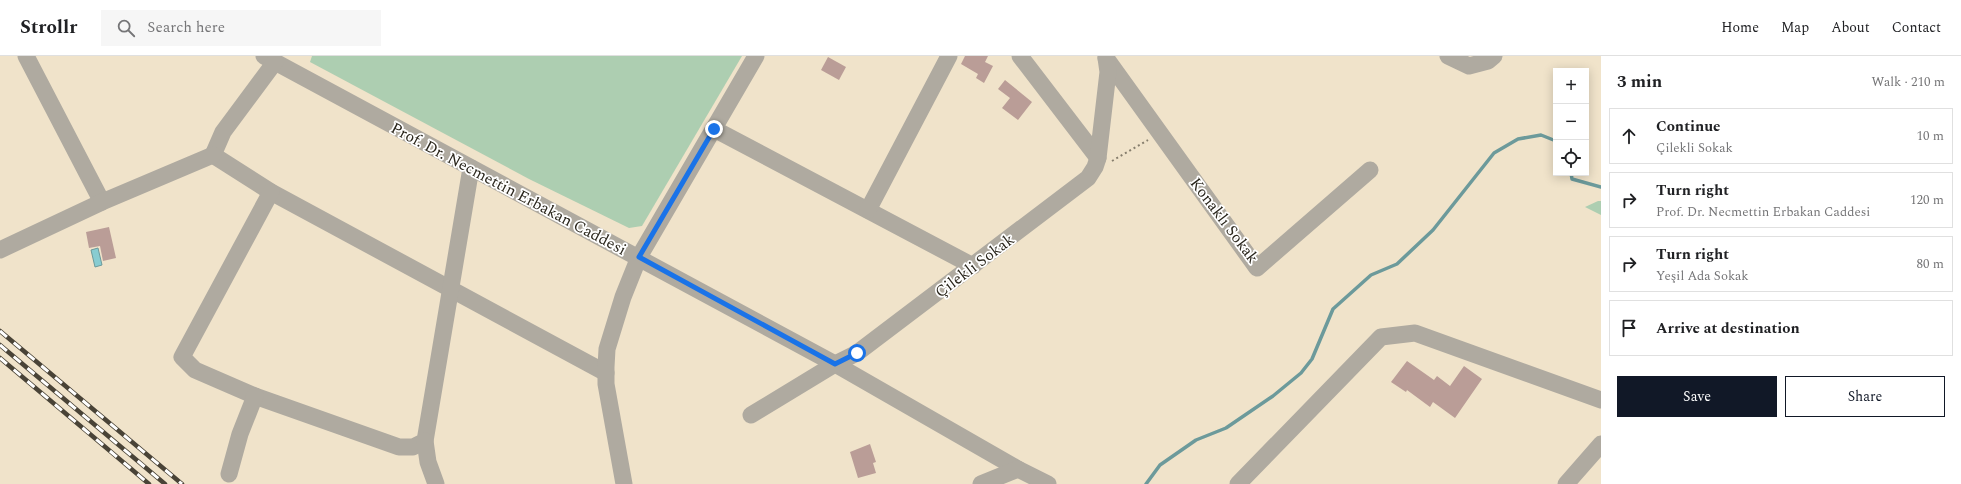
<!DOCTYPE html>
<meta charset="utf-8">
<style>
body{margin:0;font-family:Spectral,serif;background:#f6f6f6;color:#202124}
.controls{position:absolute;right:12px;top:12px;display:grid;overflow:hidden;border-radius:0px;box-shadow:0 2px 10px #0003}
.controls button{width:36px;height:36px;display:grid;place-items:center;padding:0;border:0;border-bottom:1px solid #e0e0e0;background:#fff;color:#202124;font:20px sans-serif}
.stop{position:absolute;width:12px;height:12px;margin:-9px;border:3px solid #1a73e8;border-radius:50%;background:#fff}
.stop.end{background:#1a73e8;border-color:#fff;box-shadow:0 1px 4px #0008}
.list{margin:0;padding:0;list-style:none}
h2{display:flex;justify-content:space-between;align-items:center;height:52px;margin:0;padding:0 16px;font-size:17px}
h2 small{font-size:13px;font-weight:400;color:#757577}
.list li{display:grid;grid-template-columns:26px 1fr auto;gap:12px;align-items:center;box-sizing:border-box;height:56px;margin:0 8px 8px;padding:0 8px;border:1px solid #e0e0e0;border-radius:0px}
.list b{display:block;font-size:15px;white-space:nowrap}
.list p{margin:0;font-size:13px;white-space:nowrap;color:#757577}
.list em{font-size:13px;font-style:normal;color:#757577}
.actions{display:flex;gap:8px;padding:12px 16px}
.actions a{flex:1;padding:9px 0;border:1px solid #111827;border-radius:0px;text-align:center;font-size:14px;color:#111827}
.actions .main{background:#111827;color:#fff}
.icon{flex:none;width:22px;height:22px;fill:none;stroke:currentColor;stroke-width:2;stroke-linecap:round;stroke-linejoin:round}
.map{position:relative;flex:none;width:1601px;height:428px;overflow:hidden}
header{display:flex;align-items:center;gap:24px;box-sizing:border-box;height:56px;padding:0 20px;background:#fff;border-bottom:1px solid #e0e0e0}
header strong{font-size:19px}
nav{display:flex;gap:22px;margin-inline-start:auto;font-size:14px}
.search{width:280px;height:36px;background:#f6f6f6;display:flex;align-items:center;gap:10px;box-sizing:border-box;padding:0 14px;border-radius:0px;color:#757577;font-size:15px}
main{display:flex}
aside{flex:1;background:#fff}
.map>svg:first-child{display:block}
</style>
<header>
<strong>Strollr</strong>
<div class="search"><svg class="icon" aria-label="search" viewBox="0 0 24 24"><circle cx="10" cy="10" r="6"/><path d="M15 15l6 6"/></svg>Search here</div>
<nav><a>Home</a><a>Map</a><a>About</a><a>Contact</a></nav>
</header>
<main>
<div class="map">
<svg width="1601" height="428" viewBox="0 0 1601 428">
<rect width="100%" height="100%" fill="#f0e3ca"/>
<g fill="#adceb1">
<path d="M 312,0 L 742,0 L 642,170 L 629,172 L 529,123 L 310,6 Z"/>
<path d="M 1598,145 L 1601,145 L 1601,159 L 1585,151 Z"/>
</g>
<path fill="#88ccd1" stroke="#6c9a9b" d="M 98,192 L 102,209 L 95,211 L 91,194 Z"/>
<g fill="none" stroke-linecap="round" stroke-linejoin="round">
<g stroke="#6c9a9b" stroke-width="3.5">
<path d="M 1571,117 L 1572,123 L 1601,131"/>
<path d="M 1146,428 L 1160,409 L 1196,384 L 1226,372 L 1273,340 L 1301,317 L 1312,303 L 1333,253 L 1371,219 L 1397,208 L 1433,174 L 1494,97 L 1518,83 L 1541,79 L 1556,85"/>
</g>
</g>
<g fill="#ba9d97">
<path d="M 965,0 L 988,0 L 985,6 L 993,10 L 984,27 L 976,22 L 978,18 L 961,8 Z"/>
<path d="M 828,1 L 846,11 L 839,24 L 821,14 Z"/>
<path d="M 1005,24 L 1032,46 L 1018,64 L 1002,52 L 1010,42 L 998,33 Z"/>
<path d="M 109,171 L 116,202 L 103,205 L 100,190 L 89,192 L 86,176 Z"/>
<path d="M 1407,305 L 1434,324 L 1437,320 L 1450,330 L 1464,310 L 1482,323 L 1455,362 L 1433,346 L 1430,351 L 1407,334 L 1406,336 L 1391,326 Z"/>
<path d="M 870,388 L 876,406 L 873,407 L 876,417 L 858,422 L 850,396 Z"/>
</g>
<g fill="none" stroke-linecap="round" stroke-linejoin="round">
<path stroke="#867e6d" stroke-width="2" stroke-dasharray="2 3" stroke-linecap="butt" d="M 1112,105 L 1148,84"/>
<g stroke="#afaaa0" stroke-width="17">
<path d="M 26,0 L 102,146"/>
<path d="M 264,0 L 835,308 L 1018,413 L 1048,428"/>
<path d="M 1020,0 L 1098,102"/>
<path d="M 1448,0 L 1469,10 L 1488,5 L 1494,0"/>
<path d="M 1106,2 L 1257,212 L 1370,114"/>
<path d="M 275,6 L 223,76 L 213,99 L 271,136 L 606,317"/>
<path d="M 714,73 L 973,210"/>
<path d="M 271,136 L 182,301 L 195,314 L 255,340 L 399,391 L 413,391 L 425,385 L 471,112"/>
<path d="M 868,154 L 949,0"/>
<path d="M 0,194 L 102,146 L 213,99"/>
<path d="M 751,359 L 835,308 L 857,297 L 1088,122 L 1095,111 L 1098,102 L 1108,16 L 1106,2"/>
<path d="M 425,385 L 428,406 L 436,428"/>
<path d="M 229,418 L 240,378 L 255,340"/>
<path d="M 624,428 L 606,328 L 606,311 L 607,293 L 623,241 L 639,201 L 756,0"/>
<path d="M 981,428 L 1018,413"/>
<path d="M 1238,428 L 1381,281 L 1415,277 L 1601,344"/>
<path d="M 1566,428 L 1601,388"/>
</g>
<g stroke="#494337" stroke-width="4.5">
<g id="rail">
<path d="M 0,275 L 182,428"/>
<path d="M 0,289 L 165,428"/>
<path d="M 0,302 L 149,428"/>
</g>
</g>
<use href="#rail" stroke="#fff" stroke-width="3" stroke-dasharray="9" stroke-linecap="butt"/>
</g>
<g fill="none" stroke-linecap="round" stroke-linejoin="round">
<path stroke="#1a73e8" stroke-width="5" d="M 714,73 L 639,201 L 835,308 L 857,297"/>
</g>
<g text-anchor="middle" stroke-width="3.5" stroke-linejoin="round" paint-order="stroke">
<g font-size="16" fill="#2a261c" stroke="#fff">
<text transform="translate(509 132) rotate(28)" y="6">Prof. Dr. Necmettin Erbakan Caddesi</text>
<text transform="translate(1225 164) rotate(53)" y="6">Konaklı Sokak</text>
<text transform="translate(974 209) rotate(-37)" y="6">Çilekli Sokak</text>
</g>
</g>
</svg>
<div class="controls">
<button>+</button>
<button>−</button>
<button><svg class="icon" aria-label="locate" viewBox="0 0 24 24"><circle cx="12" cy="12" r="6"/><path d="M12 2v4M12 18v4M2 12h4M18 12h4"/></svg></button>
</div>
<div class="stop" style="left:857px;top:297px"></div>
<div class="stop end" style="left:714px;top:73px"></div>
</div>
<aside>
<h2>3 min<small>Walk · 210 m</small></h2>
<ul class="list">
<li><svg class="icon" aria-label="ahead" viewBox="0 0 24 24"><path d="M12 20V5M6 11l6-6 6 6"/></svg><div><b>Continue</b><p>Çilekli Sokak</p></div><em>10 m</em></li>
<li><svg class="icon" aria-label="right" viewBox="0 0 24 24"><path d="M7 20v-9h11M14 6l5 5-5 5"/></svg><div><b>Turn right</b><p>Prof. Dr. Necmettin Erbakan Caddesi</p></div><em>120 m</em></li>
<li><svg class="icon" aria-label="right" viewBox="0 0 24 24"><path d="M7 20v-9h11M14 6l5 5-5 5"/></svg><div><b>Turn right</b><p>Yeşil Ada Sokak</p></div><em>80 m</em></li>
<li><svg class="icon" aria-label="arrive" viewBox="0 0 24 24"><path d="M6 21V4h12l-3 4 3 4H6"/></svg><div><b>Arrive at destination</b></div></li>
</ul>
<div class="actions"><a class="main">Save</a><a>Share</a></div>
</aside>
</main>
